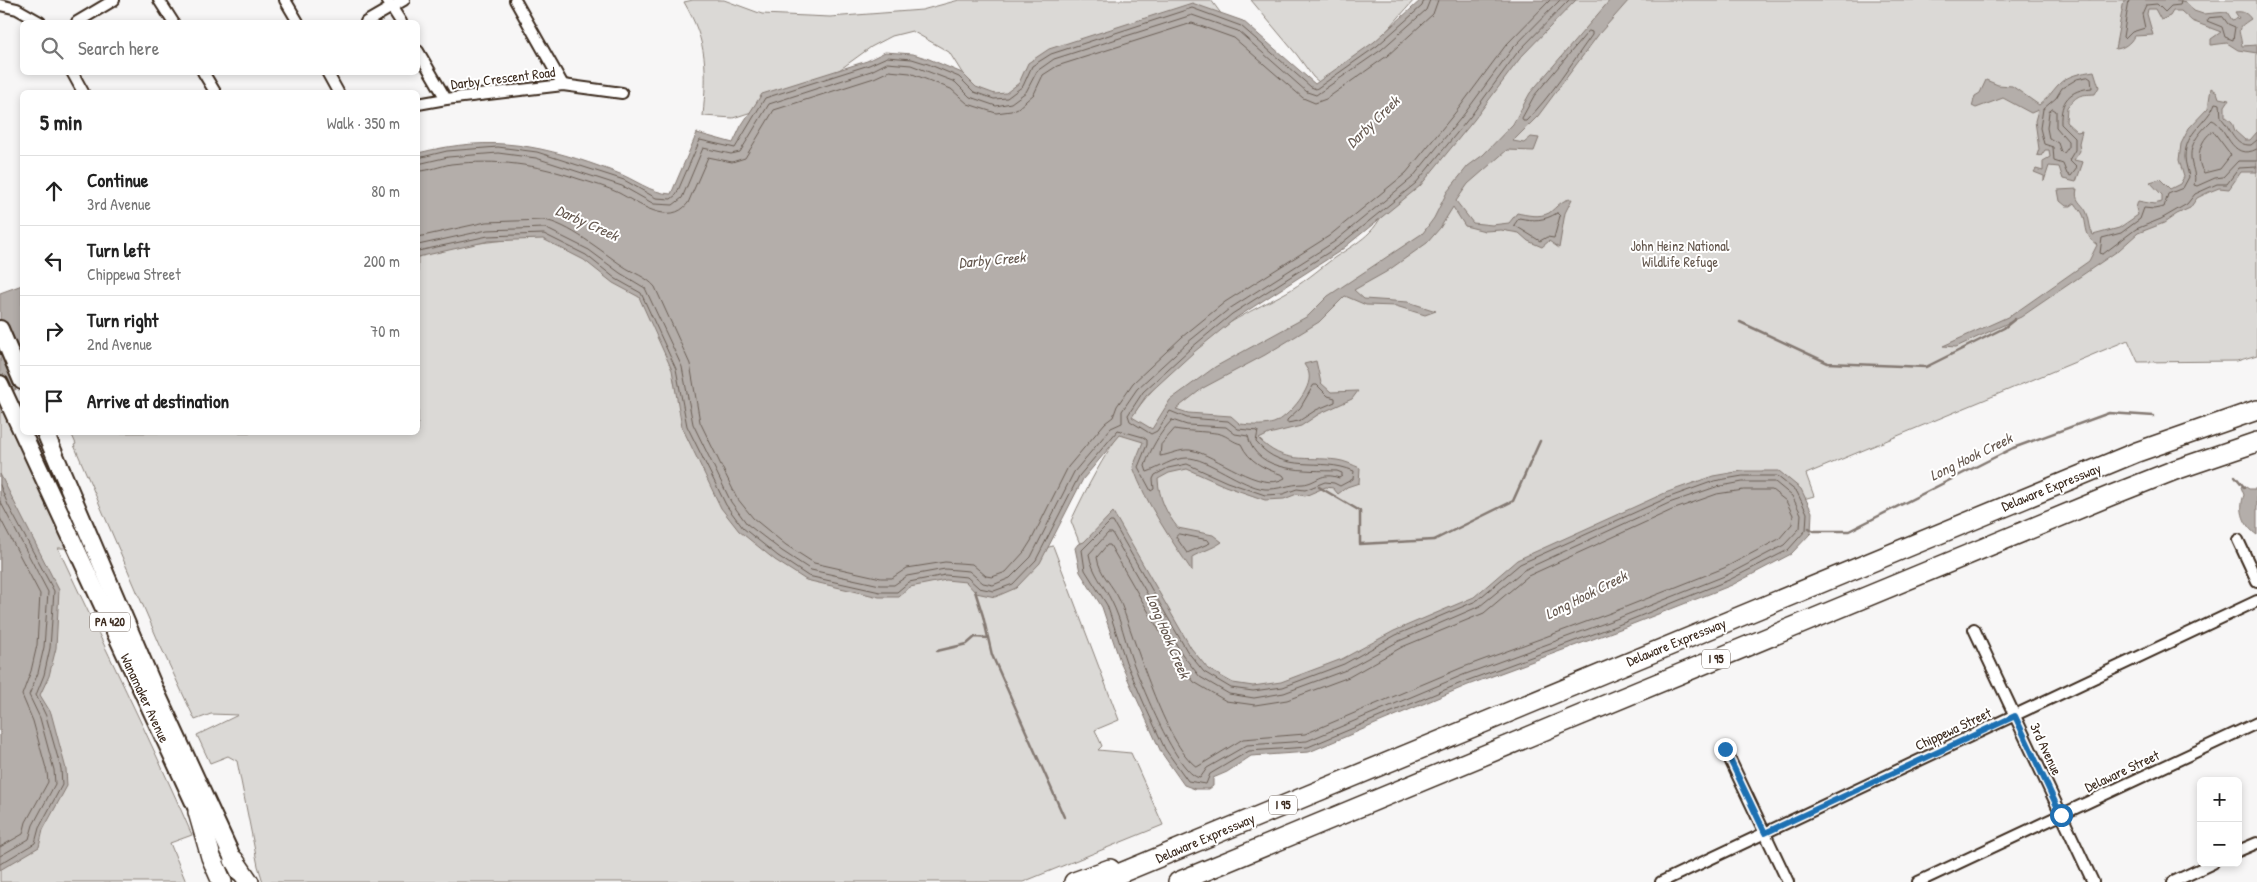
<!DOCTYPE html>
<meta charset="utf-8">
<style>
body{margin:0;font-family:"Patrick Hand",sans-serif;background:#f2f2f2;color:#222}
.controls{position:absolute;right:15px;bottom:15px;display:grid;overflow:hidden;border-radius:8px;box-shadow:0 2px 8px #0003}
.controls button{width:45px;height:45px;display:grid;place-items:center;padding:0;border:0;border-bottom:1px solid #e0e0e0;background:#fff;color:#222;font:25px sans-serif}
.stop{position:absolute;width:15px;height:15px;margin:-11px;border:4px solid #1f6fb2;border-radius:50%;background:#fff}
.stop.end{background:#1f6fb2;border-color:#fff;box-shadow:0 1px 5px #0008}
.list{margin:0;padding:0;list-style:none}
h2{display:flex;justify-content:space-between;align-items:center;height:65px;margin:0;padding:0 20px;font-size:21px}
h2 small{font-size:16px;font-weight:400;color:#767676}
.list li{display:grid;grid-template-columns:32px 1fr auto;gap:15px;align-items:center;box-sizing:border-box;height:70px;padding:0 20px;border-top:1px solid #e0e0e0}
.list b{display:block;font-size:19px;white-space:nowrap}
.list p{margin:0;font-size:16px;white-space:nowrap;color:#767676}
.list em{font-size:16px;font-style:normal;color:#767676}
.icon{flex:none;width:28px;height:28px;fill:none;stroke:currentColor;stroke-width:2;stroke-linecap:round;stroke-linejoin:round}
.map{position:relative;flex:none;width:2257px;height:882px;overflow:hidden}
.search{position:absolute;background:#fff;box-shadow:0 2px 8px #0003;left:20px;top:20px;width:400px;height:55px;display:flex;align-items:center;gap:12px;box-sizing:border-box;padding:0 18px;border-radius:8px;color:#767676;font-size:19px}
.panel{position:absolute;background:#fff;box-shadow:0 2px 8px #0003;left:20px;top:90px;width:400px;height:345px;border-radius:8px}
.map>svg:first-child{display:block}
</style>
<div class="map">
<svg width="2257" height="882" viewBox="0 0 2257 882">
<rect width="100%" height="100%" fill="#f7f6f6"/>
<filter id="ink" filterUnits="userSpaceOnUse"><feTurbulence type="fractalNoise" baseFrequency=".02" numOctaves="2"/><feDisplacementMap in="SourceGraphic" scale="10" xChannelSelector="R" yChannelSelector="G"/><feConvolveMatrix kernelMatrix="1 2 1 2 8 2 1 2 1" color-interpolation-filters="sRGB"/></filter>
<g filter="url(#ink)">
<g fill="#dbd9d6" stroke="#8b827a">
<path d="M 693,0 L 724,0 L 762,14 L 830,17 L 922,10 L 959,0 L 1211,0 L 1298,118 L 986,111 L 949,52 L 912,31 L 892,36 L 871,47 L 842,68 L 792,99 L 733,118 L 703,116 C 707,70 708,43 684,2 Z"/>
<path d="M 1251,0 L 1414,0 L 1384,34 L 1326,88 L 1313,77 L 1297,55 Z"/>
<path d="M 1571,0 L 2257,0 L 2257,355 L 2237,361 L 2138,362 L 2128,340 L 1806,474 L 1814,496 L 1749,515 L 1275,694 L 1133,681 L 1071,521 C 1101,456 1139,396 1194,348 C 1220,325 1254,310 1285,293 C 1302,284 1318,270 1334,258 C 1358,242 1380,232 1386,201 Z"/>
<path d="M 559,234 L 1045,548 L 1053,546 L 1119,720 L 1095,730 L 1102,746 L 1098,750 L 1131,753 L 1163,825 L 1023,882 L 263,882 L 258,866 L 237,761 L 228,756 L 210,763 L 197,735 L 238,715 L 211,714 L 195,720 L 160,645 L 74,445 L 76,444 L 71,433 L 418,432 L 418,250 Z"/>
<path d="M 0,391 L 74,548 L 58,548 C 103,644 150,738 192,835 L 170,843 L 186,882 L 0,882 Z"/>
</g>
<g fill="#b4aeaa" stroke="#847972">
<path d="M 1421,0 L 1576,0 L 1521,57 L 1474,120 L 1420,186 L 1340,251 L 1236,318 L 1194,352 L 1146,396 L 1132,417 L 1152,429 L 1170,400 L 1215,367 L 1308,316 L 1328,296 L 1423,233 L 1434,218 L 1447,192 L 1468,166 L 1483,155 L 1513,124 L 1530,93 L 1610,0 L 1629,0 L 1599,34 L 1538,116 L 1513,141 L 1524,143 L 1531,137 L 1539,138 L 1534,151 L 1507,150 L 1468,184 L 1456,201 L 1473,223 L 1492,225 L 1509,223 L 1517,213 C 1527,215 1539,218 1549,213 C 1557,207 1562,199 1572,199 L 1565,213 L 1559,248 L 1549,241 L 1542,247 L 1528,241 L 1519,233 L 1501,230 L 1485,231 L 1465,226 L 1453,207 L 1440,228 L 1427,243 L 1386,272 L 1354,290 L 1364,299 L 1408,302 L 1436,311 L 1425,315 L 1396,306 L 1366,305 L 1345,296 L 1319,322 L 1265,355 L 1203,388 L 1176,409 L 1188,413 L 1231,416 L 1240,424 C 1251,425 1268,427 1278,421 C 1290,414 1312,389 1309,374 C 1309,371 1306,368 1304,364 L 1316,361 L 1321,383 L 1331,392 L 1358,391 L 1352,399 L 1319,414 L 1301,426 L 1269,434 L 1259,439 C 1284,465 1306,456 1337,460 C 1345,461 1353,465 1360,468 L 1359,483 L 1347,487 L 1338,494 L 1333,488 L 1326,487 L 1305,496 L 1297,494 L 1284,499 L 1265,500 L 1225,486 L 1187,469 L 1169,473 L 1158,479 C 1159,498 1166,513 1178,528 L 1213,535 L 1222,542 C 1212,549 1202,551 1192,557 L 1192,571 C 1170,538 1146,504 1133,467 L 1143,442 L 1120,435 L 1083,479 L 1040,563 L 1016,588 L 995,597 L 976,593 L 966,582 L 946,580 L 910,587 L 899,597 L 879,597 L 806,580 L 775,560 L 739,531 L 721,508 L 682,427 L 672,370 L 639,297 L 613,283 L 584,260 L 543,239 L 489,241 L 418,257 L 418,153 C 495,134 542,145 615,172 C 635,179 650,193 671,194 L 697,133 L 733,143 L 741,126 L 762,94 L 867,61 L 885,52 L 913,54 L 929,59 L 962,73 L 976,87 L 995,94 L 1006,93 L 1019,83 L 1028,63 L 1049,49 L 1192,3 L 1243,21 L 1315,84 L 1374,42 Z"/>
<path d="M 2124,0 L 2176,0 L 2186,2 L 2194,11 L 2203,14 L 2227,12 L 2232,20 L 2239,18 L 2235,12 C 2243,11 2247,13 2251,19 C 2234,30 2240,29 2242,46 L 2257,45 L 2257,53 L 2238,50 L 2227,43 L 2211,45 L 2211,39 L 2221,32 L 2192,21 L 2181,11 L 2173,11 L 2170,16 L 2161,20 L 2155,9 L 2148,9 L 2147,14 L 2153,35 L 2134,36 C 2131,43 2123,49 2115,49 Z"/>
<path d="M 2094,71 L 2099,87 L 2095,94 C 2079,95 2079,94 2067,107 L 2066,122 L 2077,132 L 2082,131 L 2079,143 L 2080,151 L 2074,160 L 2083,162 L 2076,182 L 2063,179 L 2059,167 L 2049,166 L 2044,181 L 2044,176 L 2034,172 L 2036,169 L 2043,171 L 2043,161 L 2050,157 L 2049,150 L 2045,150 L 2041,156 L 2037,155 L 2039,149 L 2035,121 L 2038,110 L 2031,113 L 2003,98 L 1976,108 L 1972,106 L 1975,96 L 1980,93 L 1986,80 L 1998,85 L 2012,86 L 2039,105 C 2049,97 2050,94 2058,85 C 2067,75 2082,73 2094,71 Z"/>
<path d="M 2211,88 L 2217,92 L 2219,98 L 2229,100 L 2225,106 L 2225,116 L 2232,122 L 2235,131 L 2245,140 L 2250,140 L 2257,132 L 2257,172 L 2241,172 L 2229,189 L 2219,188 L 2209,192 L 2197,198 L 2190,208 L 2177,214 L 2164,223 L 2138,233 L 2119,250 L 2021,317 L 1956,347 L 1943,346 L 2012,315 L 2089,261 L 2097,245 C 2085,236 2087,229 2084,217 C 2082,211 2078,208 2075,203 L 2071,206 L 2066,206 L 2060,201 L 2058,190 L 2077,189 C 2074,201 2081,202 2086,211 C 2090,218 2089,228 2093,235 L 2119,228 L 2138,215 L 2136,208 L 2138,201 L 2154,204 L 2162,202 L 2162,195 L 2150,182 L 2160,179 L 2170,189 L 2180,184 L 2184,177 L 2179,160 L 2181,144 L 2189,128 L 2208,108 Z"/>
<path d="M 22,285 L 22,385 L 0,400 L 0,293 Z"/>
<path d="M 1742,471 L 1779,471 L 1801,489 L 1812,512 L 1811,533 L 1791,554 L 1732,585 L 1620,629 L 1468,685 L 1309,752 L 1251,756 L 1227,772 L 1213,778 L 1213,786 L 1209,789 L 1195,789 L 1184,785 L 1161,752 L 1121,664 L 1102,607 L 1080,572 L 1075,548 L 1078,544 L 1084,542 L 1113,512 L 1191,648 L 1208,669 L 1233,683 L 1253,686 L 1281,682 L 1342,659 L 1394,631 L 1474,597 L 1517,560 L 1665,493 L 1713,476 Z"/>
<path d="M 0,474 L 59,590 L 56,648 L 49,676 L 40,695 L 51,713 L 66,769 L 67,786 L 43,830 L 39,847 L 0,870 Z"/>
<path d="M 2243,485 L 2249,489 L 2257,489 L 2257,535 C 2244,526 2238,510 2244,495 L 2241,487 Z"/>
</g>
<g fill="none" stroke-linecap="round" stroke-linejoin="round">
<g stroke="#6b5f56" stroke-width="1">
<path d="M 2129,0 L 2123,37 L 2125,39 L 2132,32 L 2145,28 L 2142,14 L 2146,5 L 2157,4 L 2165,12 L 2171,6 L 2180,5 L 2181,0"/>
<path d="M 2223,17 L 2228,24 L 2235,27 L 2233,40 L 2225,37 L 2222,27 L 2207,21 L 2209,18 Z"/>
<path d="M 1589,31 L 1592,32 L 1592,35 C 1571,64 1551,96 1526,121 L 1523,121 L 1522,118 L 1534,96 Z"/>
<path d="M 2088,77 L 2091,79 L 2092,88 C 2070,90 2060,100 2061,124 L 2075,138 L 2075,150 L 2069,160 L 2077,168 L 2071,176 L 2067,174 L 2063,164 L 2054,161 L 2053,147 L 2044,144 L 2040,128 L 2043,109 L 2056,98 L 2062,88 L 2077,79 Z"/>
<path d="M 2053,109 L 2056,111 L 2056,127 L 2068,141 L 2068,148 L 2064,153 L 2061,152 L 2058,143 L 2049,138 L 2047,128 L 2049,112 Z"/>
<path d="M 2213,131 L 2231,155 L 2220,169 L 2204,173 C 2195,160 2199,140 2213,131 Z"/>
<path d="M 2257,140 L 2251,145 C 2234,146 2231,128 2221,118 L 2220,104 L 2215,103 C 2208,123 2185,131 2185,157 C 2185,164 2188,170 2189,177 L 2183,188 L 2168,194 L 2164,207 L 2154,209 L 2144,208 L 2140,219 L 2121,233 L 2102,238 L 2100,253 L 2103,254 L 2136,229 L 2161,219 L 2187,204 L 2195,194 L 2217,184 L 2227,184 L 2239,168 L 2257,167"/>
<path d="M 2257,149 C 2230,163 2227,125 2212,120 C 2202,130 2190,142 2191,157 C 2191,167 2197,174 2194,185 L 2197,186 L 2215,178 L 2223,177 L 2238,161 L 2257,161"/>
<path d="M 418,158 L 447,151 L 498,147 L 537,152 L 624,180 L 656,198 L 671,199 L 676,195 L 700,140 L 735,148 L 765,98 L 869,65 L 887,57 L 912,59 L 928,64 L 959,77 L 974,92 L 994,99 L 1007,98 L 1023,86 L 1032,66 L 1051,54 L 1192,8 L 1241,26 L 1311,87 L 1316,89 L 1377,46 L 1422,6 L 1424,0"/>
<path d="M 418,164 L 448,157 L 498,153 L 536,158 L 622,186 L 654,204 L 673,205 L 682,198 L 703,148 L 731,154 L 740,152 L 769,104 L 871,71 L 887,63 L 911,65 L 955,82 L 970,97 L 996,106 L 1011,103 L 1026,92 L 1037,71 L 1054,59 L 1192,15 L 1238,31 L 1307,92 L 1316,95 L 1381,50 L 1426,10 L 1430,0"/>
<path d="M 418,171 C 429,171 440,166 451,164 C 498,159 535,164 579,179 C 592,183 607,187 619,193 C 638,203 670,227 688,203 L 708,157 L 732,162 L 745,158 L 774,110 L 874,78 L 889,71 L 910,73 L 951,89 L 968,104 L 996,113 L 1011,111 L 1018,108 L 1034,94 L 1043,75 L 1057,66 L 1192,23 L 1234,38 L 1303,98 L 1315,103 L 1326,99 L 1387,56 L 1433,14 L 1438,0"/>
<path d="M 1557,213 L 1560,216 L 1554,238 L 1547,237 L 1540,241 L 1514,225 L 1519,218 C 1534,221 1544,221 1557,213 Z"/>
<path d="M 418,237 L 486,222 L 543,220 C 568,223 602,252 623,266 C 633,273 647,277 655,287 L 690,364 L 700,422 L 737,498 L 753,518 L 786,545 L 814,563 L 881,578 L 892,578 L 907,568 L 945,562 L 972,564 L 986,576 L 992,577 L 1006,572 L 1024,552 L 1031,541 L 1068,467 L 1105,423 L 1113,417 L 1117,406 L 1133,383 L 1182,337 L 1225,302 L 1329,236 L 1406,173 L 1459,108 L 1506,45 L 1550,0"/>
<path d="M 418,245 L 487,230 L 545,228 L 589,250 L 620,273 L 645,288 L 682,367 L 693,424 L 731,502 L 747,524 L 782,551 L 811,570 L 880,585 L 894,585 L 907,576 L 945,569 L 969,571 L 983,583 L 993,585 L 1010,578 L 1031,557 L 1074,472 L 1111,428 L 1122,423 L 1122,411 L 1137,389 L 1187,343 L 1229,309 L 1334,242 L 1412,178 L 1465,113 L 1512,49 L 1560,0"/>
<path d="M 418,251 L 488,236 L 544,234 L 586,255 L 616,279 L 641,293 L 676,369 L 687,426 L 726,505 L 743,528 L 778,556 L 808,576 L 880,592 L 897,592 L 909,582 L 945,575 L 967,577 L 979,588 L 994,591 L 1013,584 L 1036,560 L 1079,476 L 1118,430 L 1143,437 L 1147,440 L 1147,445 L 1138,467 L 1151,491 L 1154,489 L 1153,479 L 1155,475 L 1168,468 L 1187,464 L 1227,482 L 1265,495 L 1283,494 L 1297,489 L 1305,490 L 1325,482 L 1334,483 L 1340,486 L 1353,479 L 1354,471 C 1319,456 1285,476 1256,442 L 1258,431 L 1238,429 L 1228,421 L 1187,418 L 1170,411 L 1157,431 L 1151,434 L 1130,421 L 1128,415 L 1143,392 L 1191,348 L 1232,314 L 1337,247 L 1416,183 L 1470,117 L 1517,53 L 1569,0"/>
<path d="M 1314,385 L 1317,385 L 1328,396 L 1335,398 L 1335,402 L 1316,410 L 1299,421 L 1287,423 L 1287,420 L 1300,408 Z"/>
<path d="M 1172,420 L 1187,425 L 1226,427 L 1235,434 L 1248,436 C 1256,474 1308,470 1337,471 L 1342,473 L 1342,476 L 1339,478 C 1321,471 1317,483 1303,484 C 1290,484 1278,490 1265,489 C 1242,487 1206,457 1187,458 C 1172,458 1160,468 1147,472 L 1145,466 C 1151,448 1159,434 1172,420 Z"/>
<path d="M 1175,429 C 1187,432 1215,431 1223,435 C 1230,438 1233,442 1241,444 C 1249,462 1265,469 1283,475 L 1285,478 C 1260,494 1216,454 1190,450 C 1180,449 1169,455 1160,456 L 1161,445 Z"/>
<path d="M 1743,476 L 1777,476 L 1797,492 L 1807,513 L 1806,530 L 1788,550 L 1729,580 L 1618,625 L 1466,681 L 1308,747 L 1249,751 L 1210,774 L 1206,784 L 1188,781 L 1165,749 L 1146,708 L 1126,662 L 1107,605 L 1085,570 L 1082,550 L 1110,522 L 1113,522 L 1187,651 L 1204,672 L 1231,688 L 1253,691 L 1283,687 L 1344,664 L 1396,635 L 1476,601 L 1520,564 L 1667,498 L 1714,481 Z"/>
<path d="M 1743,482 L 1775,482 L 1792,496 L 1801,514 L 1800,528 L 1784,545 L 1727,575 L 1616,619 L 1463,675 L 1307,741 L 1247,745 L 1207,768 L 1200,778 C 1177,775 1141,683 1132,660 C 1125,641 1121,620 1112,602 C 1104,585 1092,573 1089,554 L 1108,533 L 1112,533 L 1182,654 L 1200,677 L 1229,694 L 1254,698 L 1284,693 L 1346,670 L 1399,641 L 1480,606 L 1524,570 L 1669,503 L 1716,487 Z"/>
<path d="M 0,485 L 8,505 L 54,591 L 50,648 L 44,675 L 36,695 L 46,716 L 61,769 L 62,785 L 39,828 L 35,843 L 0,864"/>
<path d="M 1744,490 L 1772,490 L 1786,501 L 1793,515 L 1792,524 L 1779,539 L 1724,568 L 1613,612 L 1461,668 L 1305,734 L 1243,739 L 1197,767 C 1165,745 1135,639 1120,601 C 1113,585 1099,574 1097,557 L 1107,545 L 1110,545 L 1175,658 L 1194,682 L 1226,701 L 1255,705 L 1287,700 L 1349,677 L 1402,647 L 1484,613 L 1528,576 L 1672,510 L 1717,494 Z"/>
<path d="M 0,501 L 48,592 L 44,647 L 38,673 L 29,695 L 40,718 L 54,770 L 55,784 L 33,825 L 29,839 L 0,856"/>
<path d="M 0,518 L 40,594 L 37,645 L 31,671 L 22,695 L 33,721 L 47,772 L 48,782 L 26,822 L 23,834 L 0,847"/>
<path d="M 1179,534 L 1208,540 L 1210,543 L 1187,553 L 1176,537 Z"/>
</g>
<g stroke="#847972" stroke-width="2.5">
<path d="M 1740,322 L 1828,363 L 1926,367 L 2004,328 L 2015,319"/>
<path d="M 2235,476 L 2244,487"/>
<path d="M 1319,487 L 1360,511 L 1360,544 L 1434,540 L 1513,501 L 1540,441"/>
<path d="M 1809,528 L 1814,531 L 1849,531 L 2013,448 L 2109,413 L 2154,416"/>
<path d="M 975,591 L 983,616 L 992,655 L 1064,817"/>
<path d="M 937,651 L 967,644 L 975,637 L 988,638"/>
</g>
<g stroke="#3b2a1e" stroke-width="14">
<g id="minor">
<path d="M 159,0 L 173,22"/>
<path d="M 285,0 L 298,22"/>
<path d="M 387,0 L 401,22"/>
<path d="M 515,0 L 563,85"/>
<path d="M 0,5 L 17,9 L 40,22"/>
<path d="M 77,22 L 114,0"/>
<path d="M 366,22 L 404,0"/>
<path d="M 418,51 L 446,99"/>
<path d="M 72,72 L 83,92"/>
<path d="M 203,72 L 215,92"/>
<path d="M 327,72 L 338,92"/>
<path d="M 418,104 L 446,99 L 563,85 L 622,93"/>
<path d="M 2238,540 L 2257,581"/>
<path d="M 1974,629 L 2093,882"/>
<path d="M 1725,749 L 1788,882"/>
<path d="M 2238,851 L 2257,843"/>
<path d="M 1661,882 L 2257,601"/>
<path d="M 1918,882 L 2257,723"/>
<path d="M 2173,882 L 2213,863"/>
</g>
</g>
<g stroke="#3b2a1e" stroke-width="20">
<g id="primary">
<path d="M 0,329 L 22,381"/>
<path d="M 0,384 L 203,822"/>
<path d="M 45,432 L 152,683 L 239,872"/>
</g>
</g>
<g stroke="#3b2a1e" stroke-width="22">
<g id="motorway">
<path d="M 198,812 L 211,857 L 222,882"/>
<path d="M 234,860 L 249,882"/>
<path d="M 1074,882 L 1110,869"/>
<path d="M 1099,882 L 2137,452 L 2257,410"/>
<path d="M 1178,882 L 2112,495 L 2175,470 L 2257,442"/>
</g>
</g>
<use href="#minor" stroke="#fff" stroke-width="10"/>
<use href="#primary" stroke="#fff" stroke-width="16"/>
<use href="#motorway" stroke="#fff" stroke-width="19"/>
</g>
</g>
<g fill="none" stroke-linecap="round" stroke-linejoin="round" filter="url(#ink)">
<path stroke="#1f6fb2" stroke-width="6" d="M 1725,749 L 1765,833 L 2015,716 L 2061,815"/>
</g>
<g text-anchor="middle" stroke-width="4" stroke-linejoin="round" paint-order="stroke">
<g fill="#fff" stroke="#766a62" stroke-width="1">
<rect x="90" y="612.5" width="40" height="19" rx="4"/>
<rect x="1702" y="649.5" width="28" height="19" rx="4"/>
<rect x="1269" y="795.5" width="28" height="19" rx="4"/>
</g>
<g font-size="12" font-weight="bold" fill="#3b2a1e">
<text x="110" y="626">PA 420</text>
<text x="1716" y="663">I 95</text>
<text x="1283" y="809">I 95</text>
</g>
<g font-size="14" fill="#3b2a1e" stroke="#fff">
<text transform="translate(503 78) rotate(-7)" y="5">Darby Crescent Road</text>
<text transform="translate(2051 487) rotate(-22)" y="5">Delaware Expressway</text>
<text transform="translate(1676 642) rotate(-22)" y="5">Delaware Expressway</text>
<text transform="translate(145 698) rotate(65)" y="5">Wanamaker Avenue</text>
<text transform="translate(1953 729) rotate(-25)" y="5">Chippewa Street</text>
<text transform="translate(2046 749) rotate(65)" y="5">3rd Avenue</text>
<text transform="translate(2122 771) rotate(-25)" y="5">Delaware Street</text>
<text transform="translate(1205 838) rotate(-23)" y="5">Delaware Expressway</text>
</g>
<g font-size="14" fill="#63564c" stroke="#fff">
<text x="1680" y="251">John Heinz National<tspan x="1680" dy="16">Wildlife Refuge</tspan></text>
</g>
<g font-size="15" font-style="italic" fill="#65584f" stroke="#fff">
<text transform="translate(1373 122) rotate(-44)" y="5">Darby Creek</text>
<text transform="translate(587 223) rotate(24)" y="5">Darby Creek</text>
<text transform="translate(992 260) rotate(-5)" y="5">Darby Creek</text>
<text transform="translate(1971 457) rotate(-26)" y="5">Long Hook Creek</text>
<text transform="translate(1586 595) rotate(-27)" y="5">Long Hook Creek</text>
<text transform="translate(1168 636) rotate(67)" y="5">Long Hook Creek</text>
</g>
</g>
</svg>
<div class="controls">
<button>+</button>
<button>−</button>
</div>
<div class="stop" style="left:2061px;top:815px"></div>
<div class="stop end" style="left:1725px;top:749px"></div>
<div class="search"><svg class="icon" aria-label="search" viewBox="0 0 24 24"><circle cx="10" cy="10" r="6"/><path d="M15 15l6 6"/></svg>Search here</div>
<section class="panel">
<h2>5 min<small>Walk · 350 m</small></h2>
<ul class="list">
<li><svg class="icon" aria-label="ahead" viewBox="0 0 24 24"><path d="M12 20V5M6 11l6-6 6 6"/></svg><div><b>Continue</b><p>3rd Avenue</p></div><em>80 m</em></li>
<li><svg class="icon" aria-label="left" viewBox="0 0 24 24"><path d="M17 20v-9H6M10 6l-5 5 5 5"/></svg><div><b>Turn left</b><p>Chippewa Street</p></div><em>200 m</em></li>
<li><svg class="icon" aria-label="right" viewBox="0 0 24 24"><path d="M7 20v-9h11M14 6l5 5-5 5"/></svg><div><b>Turn right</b><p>2nd Avenue</p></div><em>70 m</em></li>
<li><svg class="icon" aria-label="arrive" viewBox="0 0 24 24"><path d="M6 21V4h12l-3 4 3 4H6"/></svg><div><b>Arrive at destination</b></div></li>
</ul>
</section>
</div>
